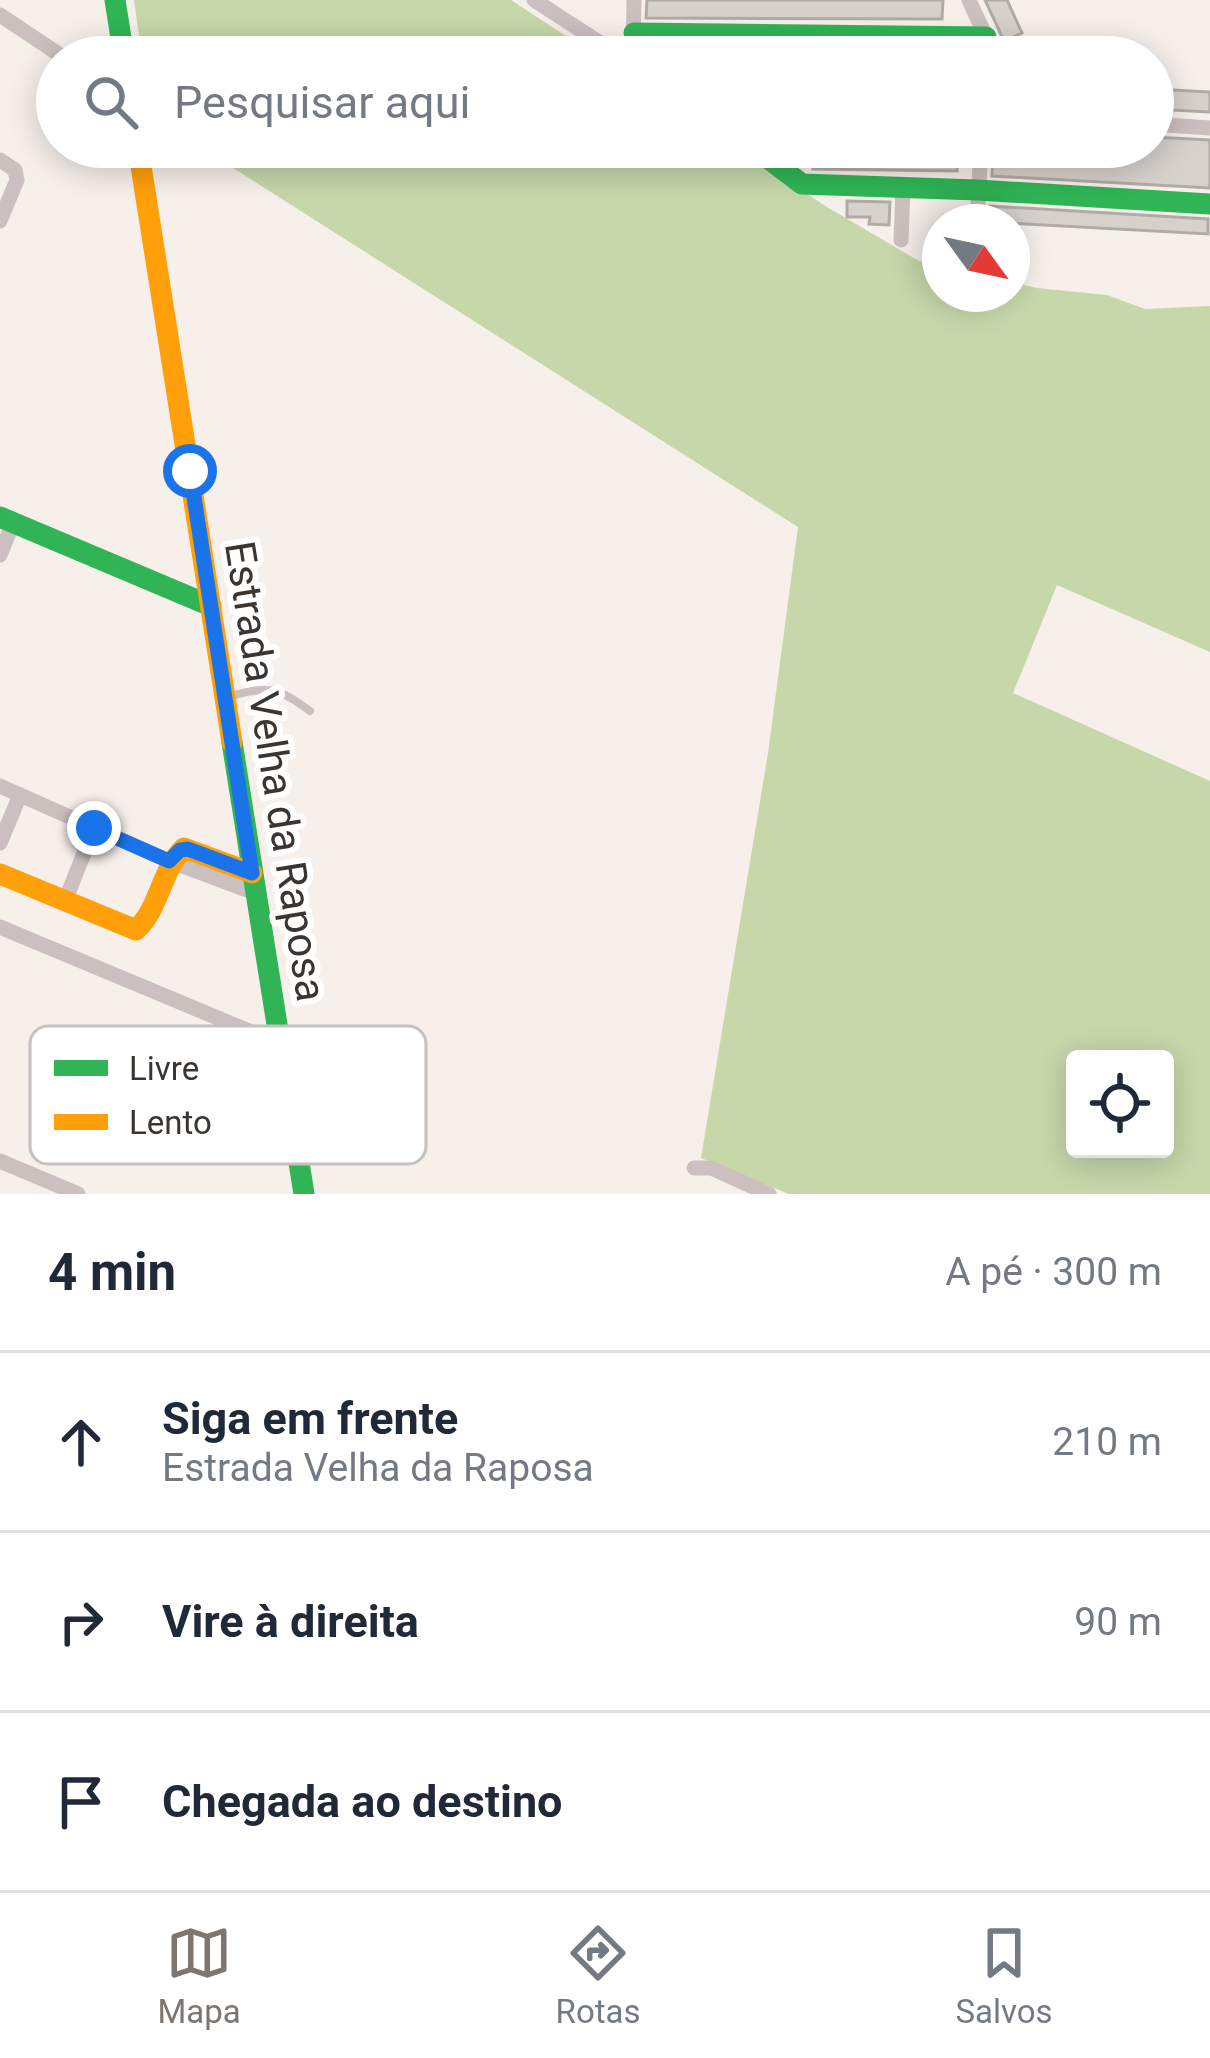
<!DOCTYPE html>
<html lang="pt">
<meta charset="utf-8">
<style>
body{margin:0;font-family:Roboto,sans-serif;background:#f2f2f3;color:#1f2937}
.controls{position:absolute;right:36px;bottom:36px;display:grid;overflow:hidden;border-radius:12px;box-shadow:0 6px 30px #0003}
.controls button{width:108px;height:108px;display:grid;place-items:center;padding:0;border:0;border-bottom:3px solid #e0e1e3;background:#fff;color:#1f2937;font:60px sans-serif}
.compass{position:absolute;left:922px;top:204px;width:108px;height:108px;border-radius:50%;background:#fff;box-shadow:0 6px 30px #0003;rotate:123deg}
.stop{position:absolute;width:36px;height:36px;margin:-27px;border:9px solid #1a73e8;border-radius:50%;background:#fff}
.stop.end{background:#1a73e8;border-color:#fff;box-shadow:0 3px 12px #0008}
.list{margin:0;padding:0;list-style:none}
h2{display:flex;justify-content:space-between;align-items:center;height:156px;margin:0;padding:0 48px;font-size:51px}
h2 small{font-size:39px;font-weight:400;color:#747a83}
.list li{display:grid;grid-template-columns:78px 1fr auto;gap:36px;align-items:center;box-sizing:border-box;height:180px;padding:0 48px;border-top:3px solid #e0e1e3}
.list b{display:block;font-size:45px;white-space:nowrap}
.list p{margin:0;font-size:39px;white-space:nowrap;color:#747a83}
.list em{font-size:39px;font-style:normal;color:#747a83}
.icon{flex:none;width:66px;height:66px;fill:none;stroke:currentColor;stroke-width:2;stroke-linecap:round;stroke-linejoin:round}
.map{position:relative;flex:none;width:1210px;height:1194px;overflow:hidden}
.search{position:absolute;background:#fff;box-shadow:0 6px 30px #0003;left:36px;right:36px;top:36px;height:132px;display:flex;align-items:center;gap:30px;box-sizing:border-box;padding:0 42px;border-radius:66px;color:#747a83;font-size:45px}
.sheet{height:696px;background:#fff}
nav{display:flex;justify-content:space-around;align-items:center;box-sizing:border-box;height:168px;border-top:3px solid #e0e1e3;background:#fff;font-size:33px;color:#747a83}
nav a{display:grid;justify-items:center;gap:6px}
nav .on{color:#7c7672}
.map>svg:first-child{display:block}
</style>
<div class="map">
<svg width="1210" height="1194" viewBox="0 0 1210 1194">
<rect width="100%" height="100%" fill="#f7efea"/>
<g fill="#c6d7aa" fill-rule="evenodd">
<path d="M 134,0 L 511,0 L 598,57 L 142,57 Z"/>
<path d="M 200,147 L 735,147 L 827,207 L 919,261 L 940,266 L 940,294 L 1012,294 L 1012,282 L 1037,288 L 1107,295 L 1145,309 L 1210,306 L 1210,652 L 1057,585 L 1013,693 L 1210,781 L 1210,1194 L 789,1194 L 701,1158 L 768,753 L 798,527 ZM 1075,1059 L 1165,1059 L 1165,1149 L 1075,1149 Z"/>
</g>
<g fill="#d7d1cc" stroke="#b1aba7" stroke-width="3">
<path d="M 647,0 L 943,0 L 942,19 L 646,18 Z"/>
<path d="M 985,0 L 1007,0 L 1022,33 L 1004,41 Z"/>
<path d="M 658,48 L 967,52 L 967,57 L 658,57 Z"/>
<path d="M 1153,89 L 1210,92 L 1210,112 L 1153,109 Z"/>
<path d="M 1153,137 L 1210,140 L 1210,188 L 992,176 L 993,147 L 1153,147 Z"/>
<path d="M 813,150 L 957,151 L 957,171 L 813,169 Z"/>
<path d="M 847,201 L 890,202 L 889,225 L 869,224 L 870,217 L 847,217 Z"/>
<path d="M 990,206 L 1208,219 L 1208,234 L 989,222 Z"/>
</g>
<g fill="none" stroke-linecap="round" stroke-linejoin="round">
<path stroke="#ccbfc0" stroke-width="8" d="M 227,697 C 268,686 276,686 310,711"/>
<g stroke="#ccbfc0" stroke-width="15">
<path d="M 534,0 L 622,57"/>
<path d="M 969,0 L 986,37 L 985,57"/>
<path d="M 0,15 L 63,57"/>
<path d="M 633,57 L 634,0"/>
<path d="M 1153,124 L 1210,128"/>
<path d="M 0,160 L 15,170 L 17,180 L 0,221"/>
<path d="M 977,222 L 981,147"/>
<path d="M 901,240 L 903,187"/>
<path d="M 0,555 L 13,523"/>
<path d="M 0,786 L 169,861 L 255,893"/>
<path d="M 0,843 L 20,795"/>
<path d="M 65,901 L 94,828"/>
<path d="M 0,927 L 280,1044"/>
<path d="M 0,1161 L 78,1194"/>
<path d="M 694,1168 L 711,1168 L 769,1194"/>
</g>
<g stroke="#30b455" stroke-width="21">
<path d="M 115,0 L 124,57"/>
<path d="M 634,33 L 986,37"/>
<path d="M 753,147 L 802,184 L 978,190 L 1210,204"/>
<path d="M 0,517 L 211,606"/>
<path d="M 232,742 L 304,1194"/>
</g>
<g stroke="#ff9f0a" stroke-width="21">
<path d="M 138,147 L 232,742"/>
<path d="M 0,874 L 136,930 C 160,908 160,872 184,848 L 252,873"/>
</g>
</g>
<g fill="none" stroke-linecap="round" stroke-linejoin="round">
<path stroke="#1a73e8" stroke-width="15" d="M 94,828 L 169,861 L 180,850 L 188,849 L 252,873 L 190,471"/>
</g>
<g text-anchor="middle" stroke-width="12" stroke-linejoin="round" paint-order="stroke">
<g font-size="42" fill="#3a3531" stroke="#fff">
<text transform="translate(276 771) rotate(81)" y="15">Estrada Velha da Raposa</text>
</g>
</g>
<rect x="30" y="1026" width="396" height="138" rx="18" fill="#fff" stroke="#c4c2c1" stroke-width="3"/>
<rect x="54" y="1060" width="54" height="16" fill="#30b455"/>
<rect x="54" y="1114" width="54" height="16" fill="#ff9f0a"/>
<g font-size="33" fill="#3a3531">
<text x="129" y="1080">Livre</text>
<text x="129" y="1134">Lento</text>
</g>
</svg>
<div class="controls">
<button><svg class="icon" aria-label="locate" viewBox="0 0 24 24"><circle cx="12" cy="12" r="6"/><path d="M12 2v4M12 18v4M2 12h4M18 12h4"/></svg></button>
</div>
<svg class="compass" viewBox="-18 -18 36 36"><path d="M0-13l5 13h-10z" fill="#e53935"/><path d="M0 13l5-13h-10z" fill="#747a83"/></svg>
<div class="stop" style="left:190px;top:471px"></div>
<div class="stop end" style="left:94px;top:828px"></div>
<div class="search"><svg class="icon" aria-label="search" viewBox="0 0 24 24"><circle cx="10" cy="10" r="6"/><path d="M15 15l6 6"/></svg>Pesquisar aqui</div>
</div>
<section class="sheet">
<h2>4 min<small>A pé · 300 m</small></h2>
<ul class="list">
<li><svg class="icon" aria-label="ahead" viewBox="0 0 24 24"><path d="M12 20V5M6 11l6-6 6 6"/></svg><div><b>Siga em frente</b><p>Estrada Velha da Raposa</p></div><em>210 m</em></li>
<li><svg class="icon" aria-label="right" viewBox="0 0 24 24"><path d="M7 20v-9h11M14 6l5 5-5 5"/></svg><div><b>Vire à direita</b></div><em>90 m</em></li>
<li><svg class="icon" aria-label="arrive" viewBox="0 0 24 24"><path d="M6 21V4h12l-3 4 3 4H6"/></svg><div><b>Chegada ao destino</b></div></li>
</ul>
</section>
<nav>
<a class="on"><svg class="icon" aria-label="map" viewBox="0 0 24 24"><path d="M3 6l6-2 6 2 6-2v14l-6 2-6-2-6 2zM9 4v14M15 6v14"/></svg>Mapa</a>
<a><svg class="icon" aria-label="directions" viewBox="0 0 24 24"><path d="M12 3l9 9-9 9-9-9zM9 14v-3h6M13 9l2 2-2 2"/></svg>Rotas</a>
<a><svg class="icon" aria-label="saved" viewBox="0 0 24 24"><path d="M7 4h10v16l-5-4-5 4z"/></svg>Salvos</a>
</nav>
